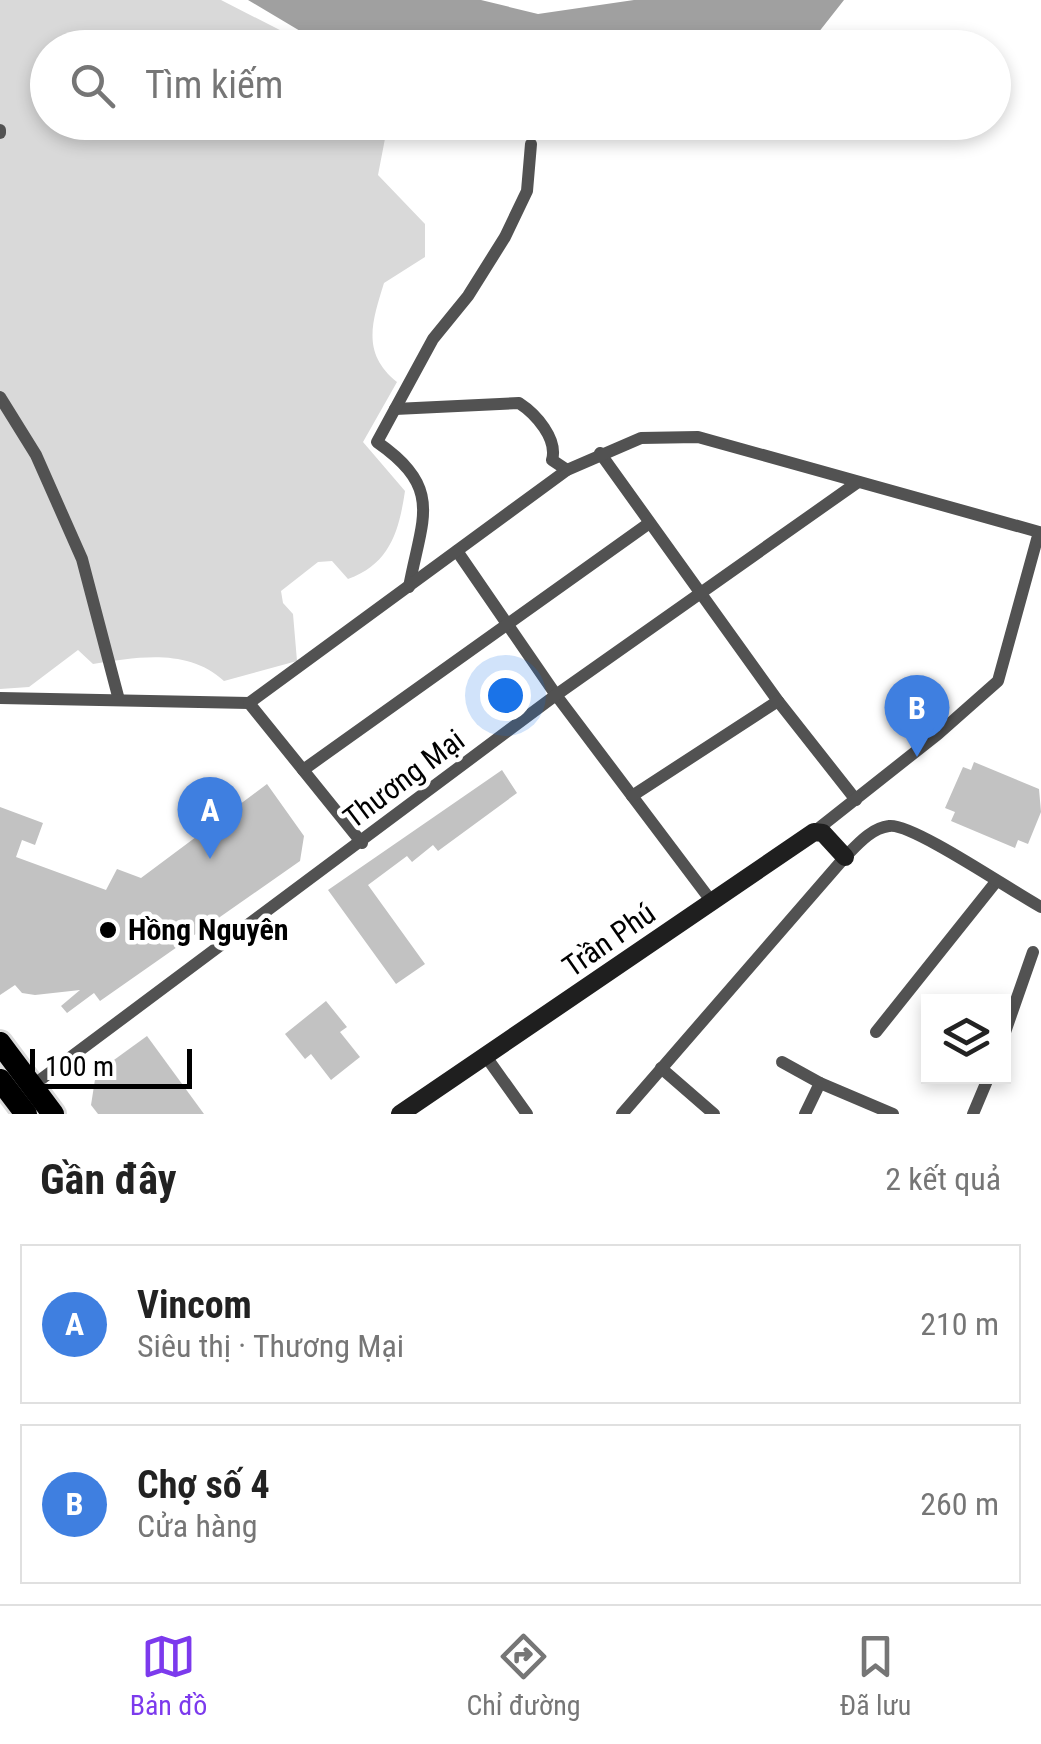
<!DOCTYPE html>
<html lang="vi">
<meta charset="utf-8">
<style>
body{margin:0;font-family:"Roboto Condensed",sans-serif;background:#f6f6f6;color:#222}
.controls{position:absolute;right:30px;bottom:30px;display:grid;overflow:hidden;border-radius:0px;box-shadow:0 5px 15px #0003}
.controls button{width:90px;height:90px;display:grid;place-items:center;padding:0;border:0;border-bottom:2px solid #e0e0e0;background:#fff;color:#222;font:50px sans-serif}
.scale{position:absolute;left:30px;bottom:25px;width:162px;box-sizing:border-box;padding-left:10px;border:5px solid #000;border-top:0;font-size:28px;line-height:35px;white-space:nowrap;color:#000;-webkit-text-stroke:8px #fff;paint-order:stroke}
.you{position:absolute;left:505px;top:695px;width:35px;height:35px;margin:-25px;border:8px solid #fff;border-radius:50%;background:#1a73e8;box-shadow:0 0 0 15px #1a73e833}
.badge{display:grid;place-items:center;width:65px;height:65px;border-radius:50%;background:#7c3aed;color:#fff;font-size:32px;font-weight:700}
.pin{position:absolute;translate:-50% -82px;filter:drop-shadow(0 2px 5px #0008)}
.pin::after{content:'';position:absolute;top:52px;width:35px;height:30px;background:inherit;clip-path:polygon(0 0,100% 0,50% 100%)}
.list{margin:0;padding:0;list-style:none}
h2{display:flex;justify-content:space-between;align-items:center;height:130px;margin:0;padding:0 40px;font-size:42px}
h2 small{font-size:32px;font-weight:400;color:#767676}
.list li{display:grid;grid-template-columns:65px 1fr auto;gap:30px;align-items:center;box-sizing:border-box;height:160px;margin:0 20px 20px;padding:0 20px;border:2px solid #e0e0e0;border-radius:0px}
.list b{display:block;font-size:38px;white-space:nowrap}
.list p{margin:0;font-size:32px;white-space:nowrap;color:#767676}
.list em{font-size:32px;font-style:normal;color:#767676}
.icon{flex:none;width:55px;height:55px;fill:none;stroke:currentColor;stroke-width:2;stroke-linecap:round;stroke-linejoin:round}
.map{position:relative;flex:none;width:1041px;height:1114px;overflow:hidden}
.search{position:absolute;background:#fff;box-shadow:0 5px 15px #0003;left:30px;right:30px;top:30px;height:110px;display:flex;align-items:center;gap:25px;box-sizing:border-box;padding:0 35px;border-radius:55px;color:#767676;font-size:38px}
.sheet{height:490px;background:#fff}
nav{display:flex;justify-content:space-around;align-items:center;box-sizing:border-box;height:140px;border-top:2px solid #e0e0e0;background:#fff;font-size:28px;color:#767676}
nav a{display:grid;justify-items:center;gap:5px}
nav .on{color:#7c3aed}
.map>svg:first-child{display:block}
</style>
<div class="map">
<svg width="1041" height="1114" viewBox="0 0 1041 1114">
<rect width="100%" height="100%" fill="#fff"/>
<path fill="#d9d9d9" d="M 0,0 L 221,0 L 313,47 L 48,48 L 48,122 L 388,123 L 378,175 L 425,224 L 425,257 L 384,283 C 372,322 361,353 397,382 L 363,442 L 405,491 C 399,531 390,564 348,579 L 332,561 L 318,562 L 281,591 L 283,603 L 293,614 L 297,661 L 224,681 C 188,648 138,657 93,664 L 78,650 L 29,687 L 0,689 Z"/>
<path fill="#a0a0a0" d="M 248,0 L 481,0 L 538,14 L 634,0 L 844,0 L 807,47 L 327,47 Z"/>
<g fill="#c2c2c2">
<path d="M 974,762 L 1039,789 L 1041,812 L 1028,844 L 1018,840 L 1015,848 L 951,821 L 955,812 L 945,808 L 963,767 L 971,770 Z"/>
<path d="M 502,770 L 517,793 L 438,851 L 433,845 L 412,862 L 407,856 L 368,885 L 425,964 L 396,984 L 328,890 Z"/>
<path d="M 267,784 L 304,836 L 300,861 L 100,1001 L 94,993 L 67,1013 L 61,1006 L 80,990 L 35,995 L 22,993 L 15,985 L 0,995 L 0,807 L 43,823 L 35,845 L 22,840 L 16,857 L 106,890 L 117,869 L 141,878 Z"/>
<path d="M 326,1001 L 347,1027 L 340,1032 L 360,1057 L 331,1080 L 311,1054 L 305,1059 L 285,1034 Z"/>
<path d="M 147,1036 L 204,1114 L 98,1114 L 91,1105 L 96,1073 Z"/>
</g>
<g fill="none" stroke-linecap="round" stroke-linejoin="round">
<g stroke="#dbdbdb" stroke-width="28">
<g id="highway">
<path d="M 0,1043 L 53,1114"/>
<path d="M 0,1080 L 26,1114"/>
</g>
</g>
<g stroke="#525252" stroke-width="12">
<path d="M 0,130 L 0,133"/>
<path d="M 0,397 L 36,455 L 82,559 L 119,700"/>
<path d="M 395,409 L 519,403 C 536,414 558,439 552,460 L 567,470"/>
<path d="M 600,453 L 778,701 L 856,800"/>
<path d="M 457,551 L 556,695 L 712,902"/>
<path d="M 409,587 C 422,517 444,489 377,442 L 433,339 L 468,296 L 505,237 L 527,191 L 531,144"/>
<path d="M 0,698 L 249,703 L 567,470 L 641,438 L 698,437 L 1039,532 L 998,681 L 938,734 L 814,832"/>
<path d="M 249,703 L 362,843"/>
<path d="M 303,770 L 648,524"/>
<path d="M 632,796 L 778,701"/>
<path d="M 876,1032 L 995,883"/>
<path d="M 1004,1035 L 1033,952"/>
<path d="M 487,1058 L 527,1114"/>
<path d="M 782,1062 L 820,1083"/>
<path d="M 661,1068 L 714,1114"/>
<path d="M 32,1086 L 556,695 L 858,482"/>
<path d="M 622,1114 L 845,857 C 857,845 871,828 889,826 C 911,822 1013,892 1041,907"/>
<path d="M 805,1114 L 820,1083 L 893,1114"/>
<path d="M 973,1114 L 989,1076"/>
</g>
<path stroke="#1f1f1f" stroke-width="18" d="M 400,1114 L 814,832 L 823,833 L 845,857"/>
<use href="#highway" stroke="#000" stroke-width="22"/>
</g>
<circle fill="#000" stroke="#fff" stroke-width="4" cx="108" cy="930" r="10"/>
<g text-anchor="middle" stroke-width="9" stroke-linejoin="round" paint-order="stroke">
<g font-size="30" fill="#000" stroke="#fff">
<text transform="translate(404 779) rotate(-37)" y="10">Thương Mại</text>
<text transform="translate(609 940) rotate(-35)" y="10">Trần Phú</text>
</g>
<g font-size="30" font-weight="bold" fill="#000" stroke="#fff" text-anchor="start">
<text x="128" y="940">Hồng Nguyên</text>
</g>
</g>
</svg>
<div class="controls">
<button><svg class="icon" aria-label="layers" viewBox="0 0 24 24"><path d="M12 4l9 5-9 5-9-5zM3 14l9 5 9-5"/></svg></button>
</div>
<div class="scale">100 m</div>
<div class="you"></div>
<div class="pin badge" style="left:210px;top:859px;background:#3f7fe0">A</div>
<div class="pin badge" style="left:917px;top:757px;background:#3f7fe0">B</div>
<div class="search"><svg class="icon" aria-label="search" viewBox="0 0 24 24"><circle cx="10" cy="10" r="6"/><path d="M15 15l6 6"/></svg>Tìm kiếm</div>
</div>
<section class="sheet">
<h2>Gần đây<small>2 kết quả</small></h2>
<ul class="list">
<li><span class="badge" style="background:#3f7fe0">A</span><div><b>Vincom</b><p>Siêu thị · Thương Mại</p></div><em>210 m</em></li>
<li><span class="badge" style="background:#3f7fe0">B</span><div><b>Chợ số 4</b><p>Cửa hàng</p></div><em>260 m</em></li>
</ul>
</section>
<nav>
<a class="on"><svg class="icon" aria-label="map" viewBox="0 0 24 24"><path d="M3 6l6-2 6 2 6-2v14l-6 2-6-2-6 2zM9 4v14M15 6v14"/></svg>Bản đồ</a>
<a><svg class="icon" aria-label="directions" viewBox="0 0 24 24"><path d="M12 3l9 9-9 9-9-9zM9 14v-3h6M13 9l2 2-2 2"/></svg>Chỉ đường</a>
<a><svg class="icon" aria-label="saved" viewBox="0 0 24 24"><path d="M7 4h10v16l-5-4-5 4z"/></svg>Đã lưu</a>
</nav>
